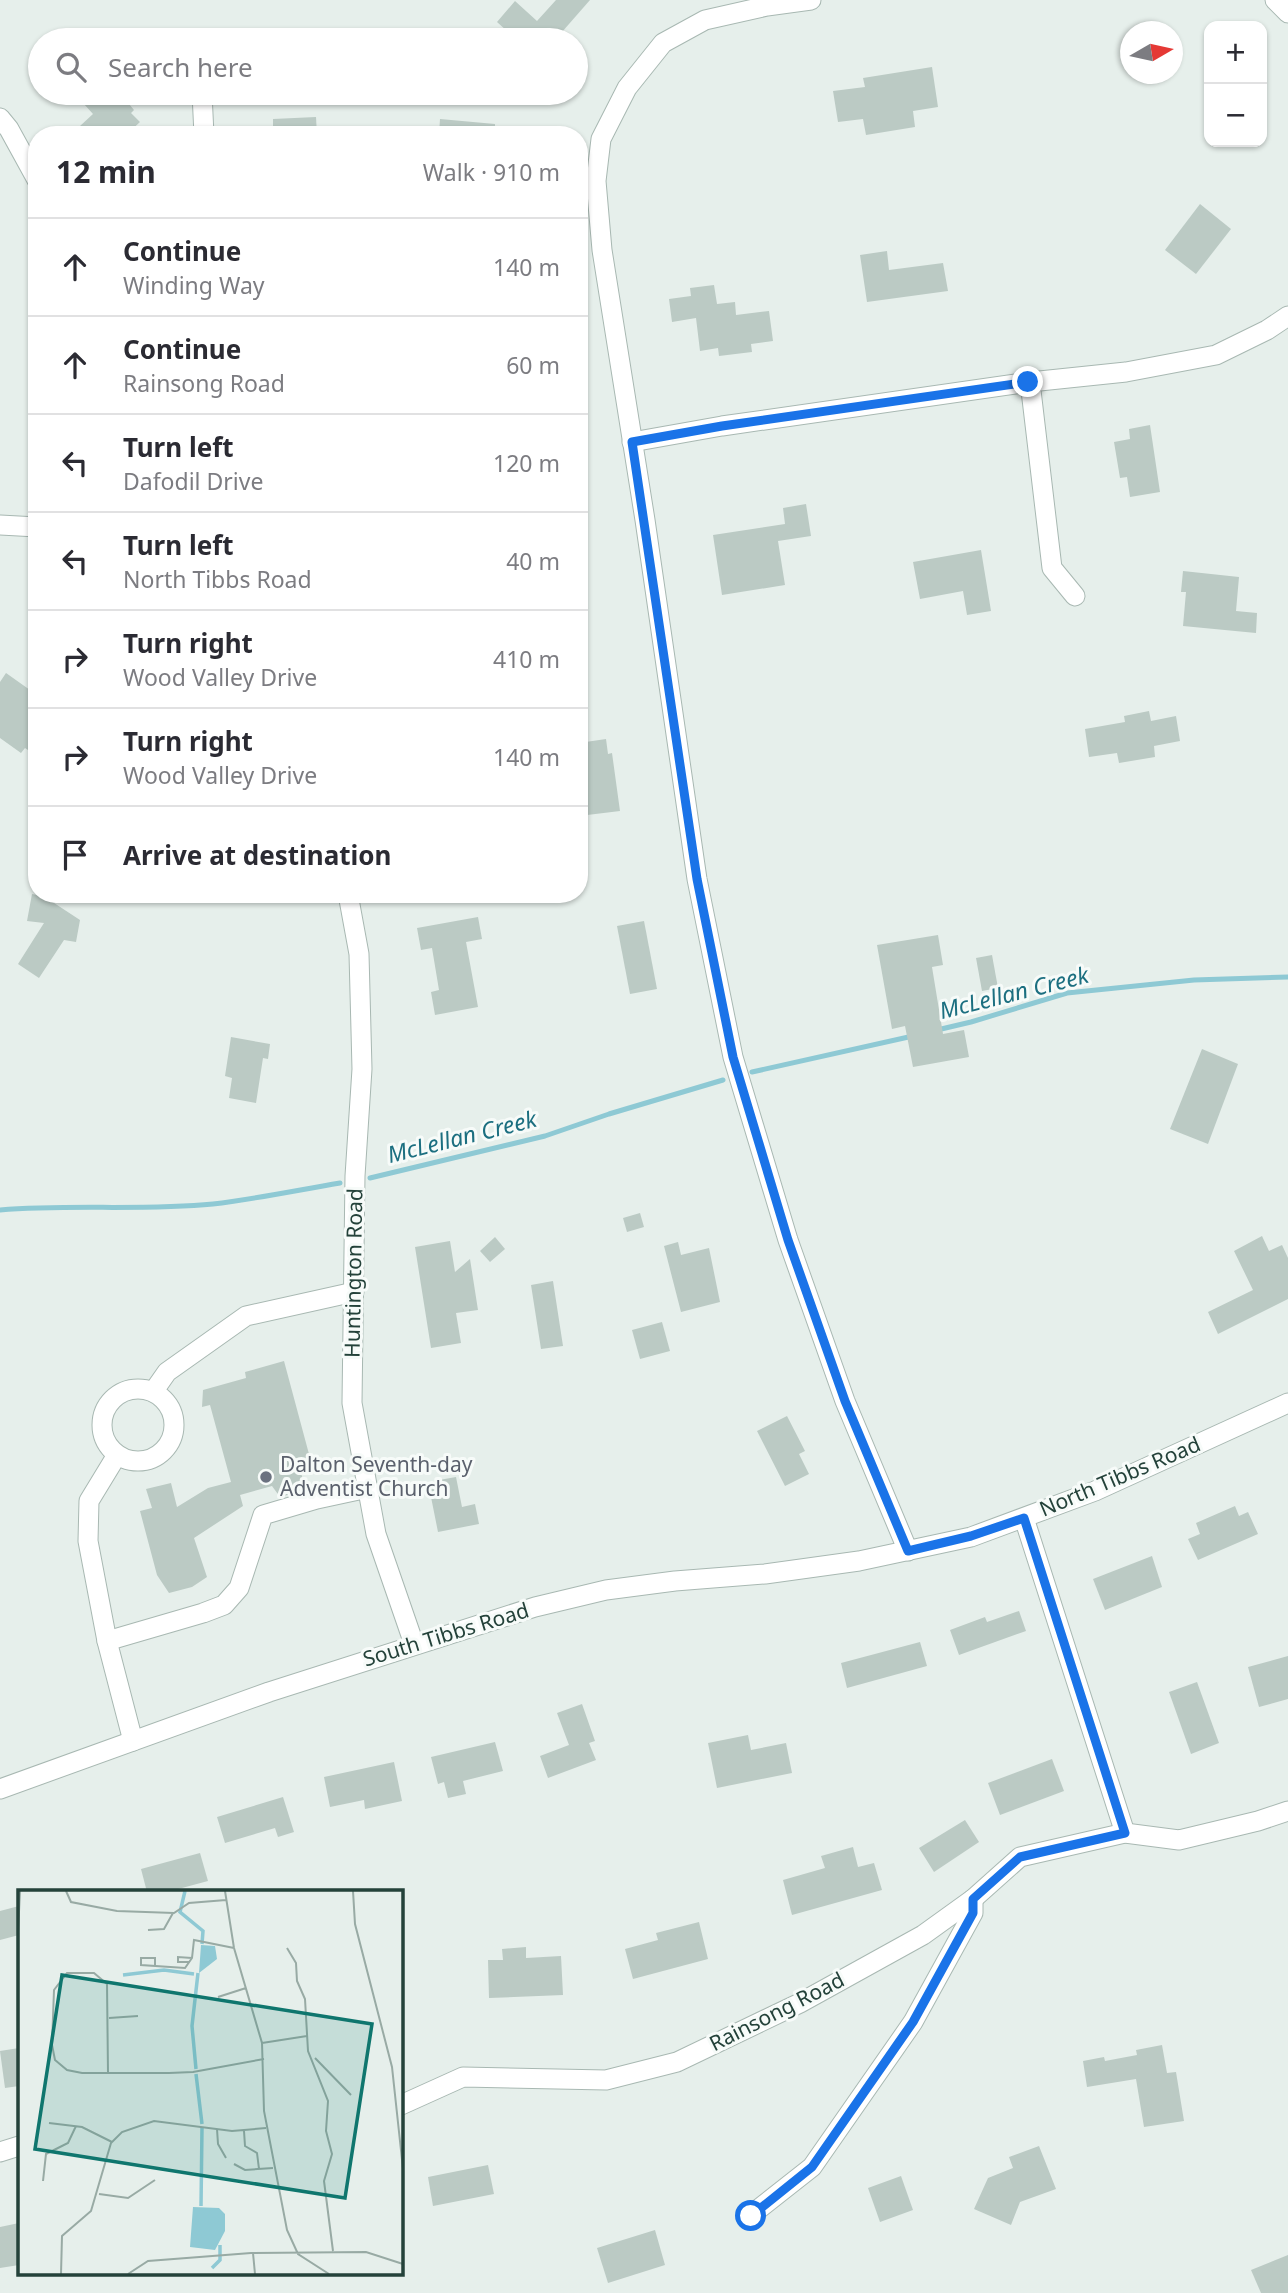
<!DOCTYPE html>
<meta charset="utf-8">
<style>
body{margin:0;font-family:"Noto Sans",sans-serif;background:#f2f2f3;color:#2b2b33}
.controls{position:absolute;right:21px;top:21px;display:grid;overflow:hidden;border-radius:14px;box-shadow:0 2px 5px #0004}
.controls button{width:63px;height:63px;display:grid;place-items:center;padding:0;border:0;border-bottom:2px solid #e1e1e2;background:#fff;color:#2b2b33;font:35px sans-serif}
.compass{position:absolute;left:1120px;top:21px;width:63px;height:63px;border-radius:50%;background:#fff;box-shadow:0 2px 5px #0004;rotate:81deg}
.stop{position:absolute;width:21px;height:21px;margin:-16px;border:5px solid #1a73e8;border-radius:50%;background:#fff}
.stop.end{background:#1a73e8;border-color:#fff;box-shadow:0 2px 7px #0008}
.list{margin:0;padding:0;list-style:none}
h2{display:flex;justify-content:space-between;align-items:center;height:91px;margin:0;padding:0 28px;font-size:30px}
h2 small{font-size:23px;font-weight:400;color:#7c7c81}
.list li{display:grid;grid-template-columns:46px 1fr auto;gap:21px;align-items:center;box-sizing:border-box;height:98px;padding:0 28px;border-top:2px solid #e1e1e2}
.list b{display:block;font-size:26px;white-space:nowrap}
.list p{margin:0;font-size:23px;white-space:nowrap;color:#7c7c81}
.list em{font-size:23px;font-style:normal;color:#7c7c81}
.icon{flex:none;width:38px;height:38px;fill:none;stroke:currentColor;stroke-width:2;stroke-linecap:round;stroke-linejoin:round}
.map{position:relative;flex:none;width:1288px;height:2293px;overflow:hidden}
.search{position:absolute;background:#fff;box-shadow:0 2px 5px #0004;left:28px;top:28px;width:560px;height:77px;display:flex;align-items:center;gap:18px;box-sizing:border-box;padding:0 24px;border-radius:38px;color:#7c7c81;font-size:26px}
.panel{position:absolute;background:#fff;box-shadow:0 2px 5px #0004;left:28px;top:126px;width:560px;height:777px;border-radius:28px}
.map>svg:first-child{display:block}
</style>
<div class="map">
<svg width="1288" height="2293" viewBox="0 0 1288 2293">
<rect width="100%" height="100%" fill="#e6efeb"/>
<g fill="none" stroke-linecap="round" stroke-linejoin="round">
<g stroke="#8ec9d4" stroke-width="5">
<path d="M 937,1030 L 971,1022 L 1067,993 L 1194,980 L 1288,977"/>
<path d="M 752,1072 L 913,1036"/>
<path d="M 370,1178 L 545,1136 L 609,1114 L 723,1080"/>
<path d="M 0,1210 C 71,1204 142,1211 213,1204 C 255,1199 298,1190 340,1183"/>
</g>
</g>
<g fill="#bbcac4">
<path d="M 556,0 L 590,0 L 555,40 L 517,40 L 497,22 L 515,1 L 537,21 Z"/>
<path d="M 932,67 L 938,107 L 913,111 L 915,127 L 866,135 L 863,119 L 838,122 L 833,91 L 865,87 L 863,78 Z"/>
<path d="M 74,93 L 120,93 L 134,110 L 131,113 L 140,122 L 126,135 L 121,135 L 115,128 L 107,135 L 87,135 L 80,126 L 93,114 Z"/>
<path d="M 316,117 L 317,135 L 273,135 L 273,119 Z"/>
<path d="M 440,119 L 495,124 L 495,135 L 439,135 Z"/>
<path d="M 1200,204 L 1231,229 L 1196,274 L 1165,250 Z"/>
<path d="M 887,251 L 889,270 L 943,263 L 948,291 L 867,302 L 860,255 Z"/>
<path d="M 714,285 L 717,304 L 735,302 L 736,315 L 769,311 L 773,341 L 751,344 L 752,352 L 719,356 L 718,348 L 700,351 L 696,318 L 672,322 L 669,299 L 691,296 L 690,288 Z"/>
<path d="M 1150,425 L 1160,492 L 1130,497 L 1127,477 L 1120,478 L 1114,442 L 1130,439 L 1129,429 Z"/>
<path d="M 806,504 L 811,536 L 778,541 L 785,585 L 722,595 L 713,535 L 785,524 L 783,508 Z"/>
<path d="M 981,550 L 991,611 L 967,615 L 963,591 L 920,599 L 913,562 Z"/>
<path d="M 1183,571 L 1239,577 L 1236,611 L 1257,613 L 1256,633 L 1183,626 L 1186,592 L 1181,592 Z"/>
<path d="M 6,673 L 37,695 L 37,756 L 25,748 L 21,753 L 0,738 L 0,682 Z"/>
<path d="M 1149,711 L 1151,721 L 1176,716 L 1180,741 L 1154,746 L 1155,757 L 1119,763 L 1117,753 L 1089,757 L 1085,729 L 1125,722 L 1124,716 Z"/>
<path d="M 606,739 L 608,754 L 612,753 L 620,811 L 579,816 L 579,743 Z"/>
<path d="M 32,894 L 51,898 L 51,901 L 80,920 L 76,942 L 64,940 L 39,978 L 18,964 L 44,923 L 27,921 Z"/>
<path d="M 478,917 L 482,939 L 466,942 L 478,1007 L 435,1015 L 431,992 L 439,990 L 432,948 L 421,950 L 417,928 Z"/>
<path d="M 644,921 L 657,989 L 630,994 L 617,926 Z"/>
<path d="M 938,935 L 943,965 L 932,967 L 943,1034 L 964,1030 L 969,1057 L 913,1067 L 905,1026 L 892,1029 L 877,945 Z"/>
<path d="M 992,955 L 998,988 L 982,991 L 976,958 Z"/>
<path d="M 231,1037 L 270,1044 L 268,1059 L 263,1058 L 256,1103 L 229,1098 L 232,1078 L 225,1076 Z"/>
<path d="M 1202,1049 L 1238,1064 L 1208,1144 L 1170,1129 Z"/>
<path d="M 640,1213 L 644,1227 L 627,1232 L 623,1218 Z"/>
<path d="M 1262,1236 L 1269,1251 L 1282,1245 L 1288,1258 L 1288,1299 L 1218,1334 L 1208,1312 L 1253,1290 L 1234,1251 Z"/>
<path d="M 495,1237 L 505,1249 L 490,1262 L 480,1251 Z"/>
<path d="M 450,1241 L 455,1272 L 470,1259 L 478,1310 L 456,1313 L 461,1343 L 431,1348 L 415,1247 Z"/>
<path d="M 678,1242 L 681,1255 L 709,1248 L 720,1302 L 681,1312 L 664,1246 Z"/>
<path d="M 553,1281 L 563,1346 L 541,1349 L 531,1285 Z"/>
<path d="M 662,1322 L 670,1351 L 640,1359 L 632,1330 Z"/>
<path d="M 284,1361 L 313,1469 L 301,1473 L 306,1490 L 280,1497 L 272,1486 L 240,1495 L 243,1506 L 194,1538 L 207,1577 L 192,1587 L 169,1593 L 157,1575 L 140,1511 L 152,1508 L 146,1489 L 171,1483 L 177,1507 L 208,1488 L 231,1482 L 210,1405 L 202,1407 L 203,1390 L 246,1378 L 245,1372 Z"/>
<path d="M 787,1416 L 805,1451 L 799,1454 L 809,1474 L 785,1486 L 757,1431 Z"/>
<path d="M 456,1477 L 462,1507 L 475,1504 L 479,1524 L 438,1532 L 428,1482 Z"/>
<path d="M 1235,1506 L 1239,1516 L 1248,1512 L 1258,1534 L 1198,1560 L 1188,1539 L 1200,1534 L 1196,1523 Z"/>
<path d="M 1152,1556 L 1162,1587 L 1105,1610 L 1093,1579 Z"/>
<path d="M 1019,1611 L 1026,1631 L 959,1655 L 950,1630 L 985,1617 L 987,1622 Z"/>
<path d="M 920,1642 L 927,1666 L 847,1688 L 841,1663 Z"/>
<path d="M 1288,1656 L 1288,1699 L 1259,1707 L 1248,1667 Z"/>
<path d="M 1197,1682 L 1219,1743 L 1191,1754 L 1169,1692 Z"/>
<path d="M 582,1704 L 595,1741 L 589,1743 L 596,1760 L 548,1778 L 540,1756 L 569,1745 L 557,1713 Z"/>
<path d="M 748,1735 L 751,1750 L 786,1743 L 792,1773 L 717,1788 L 708,1743 Z"/>
<path d="M 495,1742 L 503,1771 L 463,1781 L 466,1794 L 448,1798 L 444,1782 L 438,1784 L 431,1757 Z"/>
<path d="M 1052,1759 L 1064,1791 L 1000,1815 L 988,1783 Z"/>
<path d="M 394,1762 L 402,1801 L 365,1809 L 364,1800 L 330,1807 L 324,1777 Z"/>
<path d="M 283,1797 L 294,1832 L 278,1837 L 275,1828 L 225,1843 L 217,1817 Z"/>
<path d="M 965,1820 L 979,1842 L 934,1872 L 919,1848 Z"/>
<path d="M 853,1847 L 858,1867 L 874,1863 L 882,1890 L 792,1915 L 783,1880 L 825,1868 L 821,1856 Z"/>
<path d="M 200,1853 L 208,1881 L 167,1892 L 147,1892 L 141,1869 Z"/>
<path d="M 19,1906 L 19,1935 L 0,1940 L 0,1911 Z"/>
<path d="M 699,1922 L 708,1959 L 633,1979 L 625,1949 L 658,1940 L 656,1933 Z"/>
<path d="M 526,1947 L 526,1958 L 561,1956 L 563,1995 L 489,1998 L 488,1960 L 503,1960 L 502,1949 Z"/>
<path d="M 1162,2045 L 1167,2073 L 1176,2072 L 1184,2121 L 1144,2127 L 1136,2079 L 1087,2087 L 1083,2061 L 1104,2057 L 1105,2061 L 1137,2055 L 1136,2050 Z"/>
<path d="M 19,2048 L 19,2086 L 5,2088 L 0,2051 Z"/>
<path d="M 1039,2146 L 1056,2189 L 1020,2202 L 1011,2225 L 974,2209 L 988,2178 L 1013,2168 L 1009,2157 Z"/>
<path d="M 488,2165 L 494,2194 L 433,2206 L 428,2177 Z"/>
<path d="M 901,2176 L 913,2210 L 880,2222 L 868,2188 Z"/>
<path d="M 19,2223 L 19,2265 L 0,2268 L 0,2227 Z"/>
<path d="M 655,2230 L 665,2265 L 608,2283 L 597,2248 Z"/>
<path d="M 1288,2255 L 1288,2293 L 1261,2293 L 1251,2270 Z"/>
</g>
<g fill="none" stroke-linecap="round" stroke-linejoin="round">
<g stroke="#a8b8b2" stroke-width="21">
<g id="minor">
<path d="M 811,0 L 767,6 L 705,20 L 663,43 L 627,88 L 601,139 L 596,181 L 602,250 L 645,520 L 697,879 L 733,1057 L 788,1240 L 845,1401 L 908,1551"/>
<path d="M 1275,0 L 1288,13"/>
<path d="M 202,93 L 204,135"/>
<path d="M 0,118 L 9,129 L 37,180"/>
<path d="M 1030,382 L 1052,568 L 1075,596"/>
<path d="M 632,442 L 722,426 L 1030,382 L 1126,372 L 1216,355 L 1267,330 L 1288,316"/>
<path d="M 0,525 L 37,527"/>
<path d="M 348,894 L 359,954 L 362,1069 L 355,1176 L 352,1403 L 376,1534 L 414,1644"/>
<circle cx="138" cy="1425" r="36"/>
<path d="M 153,1392 L 167,1372 L 246,1316 L 354,1292"/>
<path d="M 117,1455 L 89,1501 L 88,1541 L 107,1641 L 133,1741"/>
<path d="M 1024,1518 L 1125,1833"/>
<path d="M 107,1641 L 203,1613 L 224,1605 L 239,1588 L 263,1515 L 317,1499 L 368,1488"/>
<path d="M 0,1789 L 269,1692 L 535,1607 L 606,1590 L 675,1581 L 765,1574 L 859,1561 L 971,1537 L 1095,1491 L 1288,1403"/>
<path d="M 401,2105 L 463,2077 L 606,2080 L 677,2062 L 800,2003 L 923,1935 L 973,1899 L 1020,1857 L 1125,1833 L 1179,1840 L 1258,1821 L 1288,1811"/>
<path d="M 0,2152 L 19,2146"/>
<path d="M 751,2215 L 812,2167 L 913,2022 L 973,1913 L 973,1899"/>
</g>
</g>
<use href="#minor" stroke="#fff" stroke-width="19"/>
</g>
<g fill="none" stroke-linecap="round" stroke-linejoin="round">
<path stroke="#1a73e8" stroke-width="9" d="M 751,2216 L 812,2167 L 913,2022 L 973,1913 L 973,1899 L 1020,1857 L 1125,1833 L 1024,1518 L 971,1536 L 908,1551 L 845,1401 L 788,1240 L 733,1057 L 697,879 L 632,442 L 722,426 L 1028,382"/>
</g>
<circle fill="#6b7280" stroke="#f7fbf9" stroke-width="2.5" cx="266" cy="1477" r="7"/>
<g text-anchor="middle" stroke-width="6" stroke-linejoin="round" paint-order="stroke">
<g font-size="21" fill="#24423a" stroke="#f7fbf9">
<text transform="translate(354 1273) rotate(-89)" y="7">Huntington Road</text>
<text transform="translate(1120 1477) rotate(-23)" y="7">North Tibbs Road</text>
<text transform="translate(446 1635) rotate(-17)" y="7">South Tibbs Road</text>
<text transform="translate(777 2012) rotate(-27)" y="7">Rainsong Road</text>
</g>
<g font-size="21" fill="#5b616d" stroke="#f7fbf9" text-anchor="start">
<text x="280" y="1472">Dalton Seventh-day<tspan x="280" dy="24">Adventist Church</tspan></text>
</g>
<g font-size="23" font-style="italic" fill="#1c6f80" stroke="#f7fbf9">
<text transform="translate(1014 993) rotate(-14)" y="8">McLellan Creek</text>
<text transform="translate(462 1137) rotate(-14)" y="8">McLellan Creek</text>
</g>
</g>
<g transform="translate(18 1890)">
<rect width="385" height="385" fill="#e6efeb"/>
<path d="M 183,55 L 197,56 L 199,69 L 181,83 ZM 175,317 L 201,318 L 207,324 L 207,341 L 197,360 L 172,357 Z" fill="#8ec9d4"/>
<path fill="none" stroke="#8ec9d4" stroke-width="3.5" d="M 167,1 L 162,22 L 185,41 L 184,54M 105,85 L 146,80 L 176,84M 178,179 L 174,136 L 180,83M 178,184 L 184,234M 183,316 L 184,238M 194,378 L 202,370 L 202,355"/>
<path fill="none" stroke="#98aaa4" stroke-width="2" d="M 48,1 L 53,12 L 99,21 L 156,23 L 171,13 L 208,10M 207,1 L 216,58 L 244,153 L 246,221 L 269,340 L 280,364 L 311,384M 335,1 L 337,34 L 374,177 L 385,279M 130,40 L 146,39 L 155,23M 0,42 L 2,1M 269,58 L 278,73 L 279,91 L 287,109 L 290,161 L 310,211 L 308,241 L 314,264 L 306,291 L 315,361M 172,72 L 160,72 L 160,67 L 174,68M 137,75 L 137,68 L 123,68 L 123,75 L 167,78 L 174,68 L 176,50 L 216,58M 200,107 L 228,98M 91,128 L 120,126M 244,153 L 289,146M 297,168 L 333,205M 90,183 L 89,94 L 76,83 L 49,83 L 36,100 L 34,155 L 37,170 L 49,180 L 64,183 L 151,183 L 175,182 L 246,169M 31,233 L 64,237 L 94,252M 199,239 L 200,254 L 208,268M 226,241 L 227,256 L 239,263 L 241,279M 216,274 L 227,280 L 255,278M 25,291 L 28,264 L 50,253 L 58,236M 81,304 L 110,308 L 137,290M 235,363 L 237,384M 43,384 L 44,346 L 73,321 L 93,253 L 104,242 L 136,231 L 214,241 L 248,238M 110,384 L 130,371 L 233,363 L 348,362 L 385,374"/>
<path fill="#0f766e" fill-opacity="0.15" stroke="#0f766e" stroke-width="3.5" d="M 44,85 L 354,134 L 327,308 L 17,259 Z"/>
<rect width="385" height="385" fill="none" stroke="#24423a" stroke-width="3.5"/>
</g>
</svg>
<div class="controls">
<button>+</button>
<button>−</button>
</div>
<svg class="compass" viewBox="-18 -18 36 36"><path d="M0-13l5 13h-10z" fill="#e53935"/><path d="M0 13l5-13h-10z" fill="#7c7c81"/></svg>
<div class="stop" style="left:751px;top:2216px"></div>
<div class="stop end" style="left:1028px;top:382px"></div>
<div class="search"><svg class="icon" aria-label="search" viewBox="0 0 24 24"><circle cx="10" cy="10" r="6"/><path d="M15 15l6 6"/></svg>Search here</div>
<section class="panel">
<h2>12 min<small>Walk · 910 m</small></h2>
<ul class="list">
<li><svg class="icon" aria-label="ahead" viewBox="0 0 24 24"><path d="M12 20V5M6 11l6-6 6 6"/></svg><div><b>Continue</b><p>Winding Way</p></div><em>140 m</em></li>
<li><svg class="icon" aria-label="ahead" viewBox="0 0 24 24"><path d="M12 20V5M6 11l6-6 6 6"/></svg><div><b>Continue</b><p>Rainsong Road</p></div><em>60 m</em></li>
<li><svg class="icon" aria-label="left" viewBox="0 0 24 24"><path d="M17 20v-9H6M10 6l-5 5 5 5"/></svg><div><b>Turn left</b><p>Dafodil Drive</p></div><em>120 m</em></li>
<li><svg class="icon" aria-label="left" viewBox="0 0 24 24"><path d="M17 20v-9H6M10 6l-5 5 5 5"/></svg><div><b>Turn left</b><p>North Tibbs Road</p></div><em>40 m</em></li>
<li><svg class="icon" aria-label="right" viewBox="0 0 24 24"><path d="M7 20v-9h11M14 6l5 5-5 5"/></svg><div><b>Turn right</b><p>Wood Valley Drive</p></div><em>410 m</em></li>
<li><svg class="icon" aria-label="right" viewBox="0 0 24 24"><path d="M7 20v-9h11M14 6l5 5-5 5"/></svg><div><b>Turn right</b><p>Wood Valley Drive</p></div><em>140 m</em></li>
<li><svg class="icon" aria-label="arrive" viewBox="0 0 24 24"><path d="M6 21V4h12l-3 4 3 4H6"/></svg><div><b>Arrive at destination</b></div></li>
</ul>
</section>
</div>
